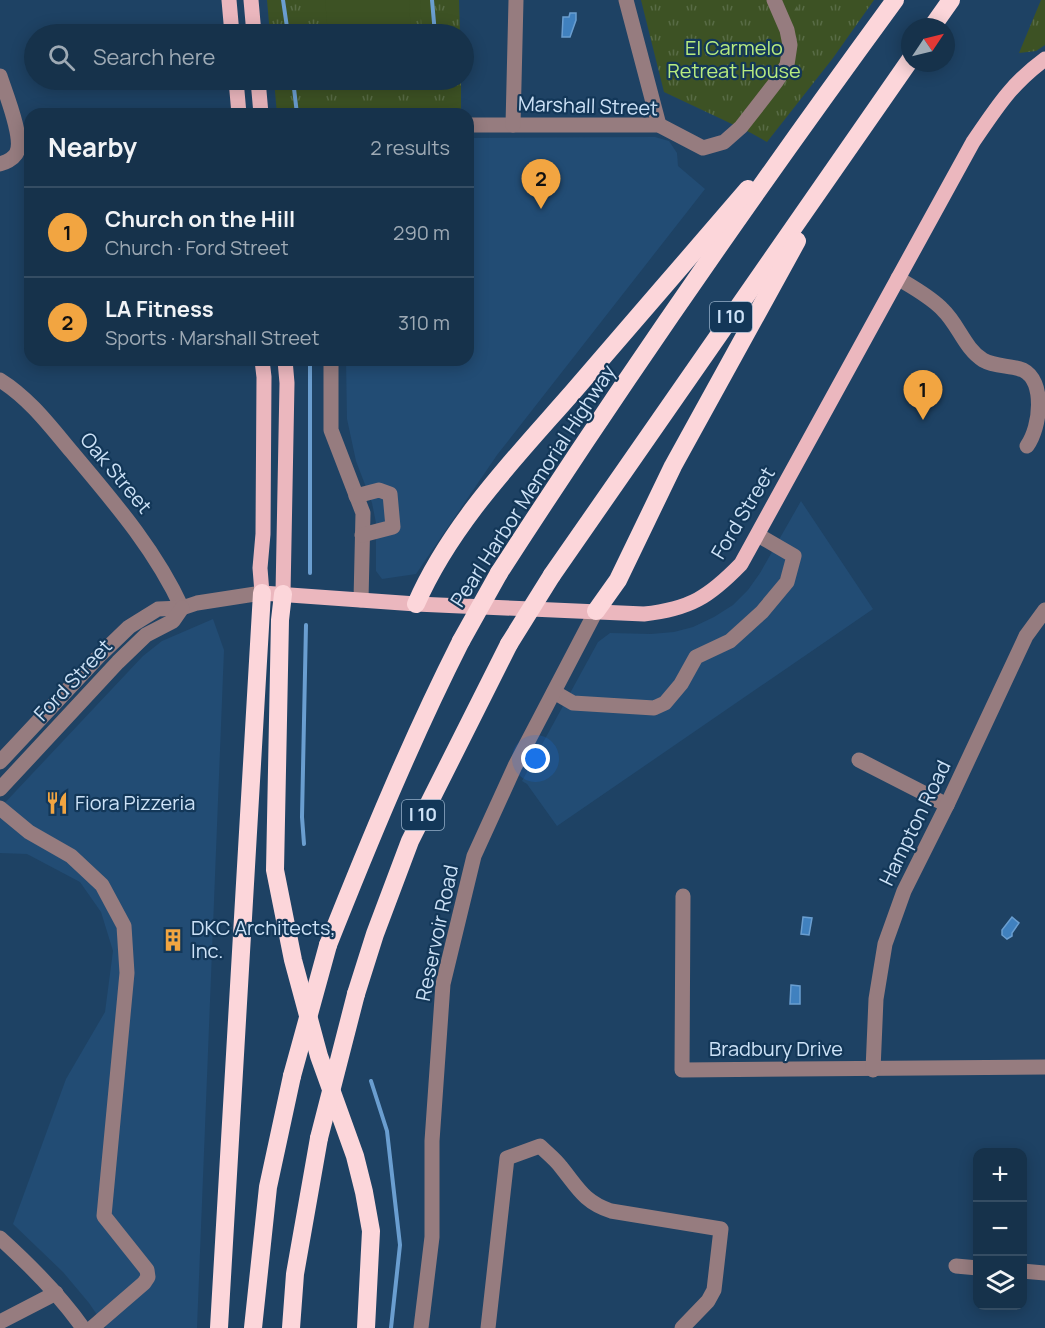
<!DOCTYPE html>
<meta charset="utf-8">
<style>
body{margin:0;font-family:Manrope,sans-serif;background:#233e55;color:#f1f3f6}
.controls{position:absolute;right:18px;bottom:18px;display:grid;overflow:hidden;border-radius:12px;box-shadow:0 3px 15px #0003}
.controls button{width:54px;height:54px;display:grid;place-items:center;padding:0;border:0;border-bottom:2px solid #354d63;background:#16324b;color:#f1f3f6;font:30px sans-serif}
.compass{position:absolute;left:901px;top:18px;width:54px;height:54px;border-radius:50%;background:#16324b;box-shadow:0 3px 15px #0003;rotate:55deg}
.you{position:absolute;left:536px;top:759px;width:21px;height:21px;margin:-15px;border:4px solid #fff;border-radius:50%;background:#1a73e8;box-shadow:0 0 0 9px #1a73e833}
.badge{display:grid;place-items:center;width:39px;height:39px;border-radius:50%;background:#f2a541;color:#111;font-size:20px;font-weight:700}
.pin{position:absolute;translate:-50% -50px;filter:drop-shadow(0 2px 3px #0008)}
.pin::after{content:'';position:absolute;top:32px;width:21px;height:18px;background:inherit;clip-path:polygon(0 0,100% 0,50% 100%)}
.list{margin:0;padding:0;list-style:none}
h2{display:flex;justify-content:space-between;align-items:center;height:78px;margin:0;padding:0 24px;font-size:26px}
h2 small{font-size:20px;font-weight:400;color:#9eaab5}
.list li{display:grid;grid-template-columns:39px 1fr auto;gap:18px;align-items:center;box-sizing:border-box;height:90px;padding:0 24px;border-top:2px solid #354d63}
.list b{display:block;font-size:22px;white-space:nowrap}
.list p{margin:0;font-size:20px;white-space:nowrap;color:#9eaab5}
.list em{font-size:20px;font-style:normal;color:#9eaab5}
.icon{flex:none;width:33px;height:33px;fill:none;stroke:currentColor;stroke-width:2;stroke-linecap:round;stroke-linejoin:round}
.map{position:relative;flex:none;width:1045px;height:1328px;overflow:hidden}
.search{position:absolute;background:#16324b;box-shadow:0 3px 15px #0003;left:24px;top:24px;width:450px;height:66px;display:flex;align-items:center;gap:15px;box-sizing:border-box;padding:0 21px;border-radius:33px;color:#9eaab5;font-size:22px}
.panel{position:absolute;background:#16324b;box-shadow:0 3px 15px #0003;left:24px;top:108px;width:450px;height:258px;border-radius:18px}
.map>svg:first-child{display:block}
</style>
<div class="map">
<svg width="1045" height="1328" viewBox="0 0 1045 1328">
<defs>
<pattern id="grass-tufts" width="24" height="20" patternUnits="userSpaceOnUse" patternTransform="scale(1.5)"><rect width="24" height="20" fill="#3d5224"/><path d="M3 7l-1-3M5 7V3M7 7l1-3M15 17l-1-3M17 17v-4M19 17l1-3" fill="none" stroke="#586b45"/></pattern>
<pattern id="forest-firs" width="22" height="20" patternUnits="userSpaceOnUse" patternTransform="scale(1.5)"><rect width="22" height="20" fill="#3d5224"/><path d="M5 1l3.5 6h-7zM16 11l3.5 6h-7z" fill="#586b45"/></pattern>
</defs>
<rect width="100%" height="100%" fill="#1e4264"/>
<g fill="#224c74">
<path d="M 655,137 L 669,141 L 677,153 L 678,166 L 705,189 L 497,455 L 416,574 L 382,579 L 376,571 L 376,523 L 372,503 L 356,461 L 347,419 L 346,360 L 468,360 L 468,138 Z"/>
<path d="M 801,501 L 873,609 L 557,826 L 527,784 L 522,781 L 598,642 L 610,633 L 651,634 L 674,632 L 693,627 L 714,617 L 733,605 L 748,590 L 760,573 Z"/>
<path d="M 213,619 L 224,650 L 197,1328 L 106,1328 L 89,1303 L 63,1272 L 13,1224 L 66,1079 L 105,1012 L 113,951 L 101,912 L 80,882 L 27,854 L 0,853 L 0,808 L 143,656 L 162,641 Z"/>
</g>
<g fill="url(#grass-tufts)">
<path d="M 267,0 L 459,0 L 460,34 L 270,34 Z"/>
<path d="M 641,0 L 874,0 L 833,58 L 767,142 L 751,133 L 664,92 Z"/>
<path d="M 1041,0 L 1045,0 L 1045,45 L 1036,51 L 1019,53 Z"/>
<path d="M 274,80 L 461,80 L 461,109 L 277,114 Z"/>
</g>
<path fill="url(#forest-firs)" d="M 780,0 L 793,0 L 799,10 L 800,15 L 794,18 L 788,15 Z"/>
<g fill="#3d5224">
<path d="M 325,0 L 409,0 L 411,34 L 328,34 Z"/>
<path d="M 420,0 L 430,0 L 433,34 L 422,34 Z"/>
</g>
<g fill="#4081bf" stroke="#6a9ed0" stroke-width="1.5">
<path d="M 570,13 L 576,13 L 576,20 L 570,37 L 562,37 L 563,17 L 569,17 Z"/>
<path d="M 803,917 L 812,918 L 809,935 L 801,934 Z"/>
<path d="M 1012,917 L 1019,923 L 1012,933 L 1012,936 L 1007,939 L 1002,935 L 1002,930 Z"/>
<path d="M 791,985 L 800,986 L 800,1004 L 790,1004 Z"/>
</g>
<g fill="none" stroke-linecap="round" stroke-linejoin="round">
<g stroke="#6a9ed0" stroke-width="4">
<path d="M 283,0 L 288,34"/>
<path d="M 432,0 L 435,34"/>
<path d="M 293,80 L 297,114"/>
<path d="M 310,573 L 310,360"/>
<path d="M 304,844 L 302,817 L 306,625"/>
<path d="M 371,1081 L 387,1131 L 400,1245 L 391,1328"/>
</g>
<g stroke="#967c7f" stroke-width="15">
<path d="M 626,0 L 659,125"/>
<path d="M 0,76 C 5,92 25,140 16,154 C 12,160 6,162 0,164"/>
<path d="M 468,125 L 659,125 L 703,148 L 724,142 L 741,127 L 776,82 L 787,65 L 790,45 L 787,30 L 774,0"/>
<path d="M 513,125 L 516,0"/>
<path d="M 898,278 C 913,288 931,297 943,310 C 958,324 965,349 983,360 C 995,367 1010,365 1023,370 C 1045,381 1041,426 1027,446"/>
<path d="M 331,360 L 331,430 L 363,513 L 361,600"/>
<path d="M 0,380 C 29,398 50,426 71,451 C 113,501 155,549 182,608"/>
<path d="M 356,496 L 379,490 L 390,494 L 393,527 L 362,535"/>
<path d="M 554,692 L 573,703 L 654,708 L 665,703 L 681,684 L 696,657 L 730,641 L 762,612 L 787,582 L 794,556 L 758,535"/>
<path d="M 859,760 L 947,805"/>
<path d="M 0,762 L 101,654 L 129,627 L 158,609 L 182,608 L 197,603 L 262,593"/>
<path d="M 0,789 L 118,662 L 146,635 L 173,621 L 182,608"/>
<path d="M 0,808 L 29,832 L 71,856 L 102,885 L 124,926 L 127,973 L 104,1216 L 147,1270 L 148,1277 L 144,1283 L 92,1328"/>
<path d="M 683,896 L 682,1070 L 1045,1067"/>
<path d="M 873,1070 L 876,999 L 885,944 L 904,891 L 947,805 L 1026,636 L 1045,610"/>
<path d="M 0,1238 C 31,1266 59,1294 83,1328"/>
<path d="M 956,1266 L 978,1268"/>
<path d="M 1022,1271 L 1045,1273"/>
<path d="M 0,1322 L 56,1293"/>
<path d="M 421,1328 L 432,1237 L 432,1141 L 443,984 L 474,856 L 515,766 L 596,611"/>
<path d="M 488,1328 L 507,1158 L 540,1146 C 547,1153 555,1159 561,1167 C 578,1188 584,1202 611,1211 L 721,1229 L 714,1290 L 708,1301 L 682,1328"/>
</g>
<g stroke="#ebb7be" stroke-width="15">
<path d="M 229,0 L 232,34"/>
<path d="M 251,0 L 254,34"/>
<path d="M 236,80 L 239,114"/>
<path d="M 258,80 L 261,114"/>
<path d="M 262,360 L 264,377 L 263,534 L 260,568 L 262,593 L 416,604 L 644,614 C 690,609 709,597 741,564 L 973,142 C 997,107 1011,84 1045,59"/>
<path d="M 283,594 L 287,383 L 285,360"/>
</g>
<g stroke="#fcd6da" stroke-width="18">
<path d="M 932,27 L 951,0"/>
<path d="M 499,573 C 625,378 758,187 895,0"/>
<path d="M 552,575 L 910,60"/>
<path d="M 283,594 L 280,620 L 275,870 L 293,960 L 319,1056 L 355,1156 L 364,1192 L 371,1231 L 366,1328"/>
<path d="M 416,604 C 451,524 515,458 572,393 C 631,325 689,257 748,189"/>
<path d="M 596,611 L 618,580 L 673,466 L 797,241"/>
<path d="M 328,945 C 369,842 411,740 461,641"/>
<path d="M 356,994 L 375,934 L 410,841 L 509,644"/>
<path d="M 219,1328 L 262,593"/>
<path d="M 253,1328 L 268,1187 L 292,1076"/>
<path d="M 291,1328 L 295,1274 L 319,1138"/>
</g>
<g stroke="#fcd6da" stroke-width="18">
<path d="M 461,641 L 499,573"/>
<path d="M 509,644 L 552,575"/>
<path d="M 292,1076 L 328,945"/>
<path d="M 319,1138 L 356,994"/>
</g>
</g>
<defs>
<g id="restaurant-bare" transform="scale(1.8)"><path d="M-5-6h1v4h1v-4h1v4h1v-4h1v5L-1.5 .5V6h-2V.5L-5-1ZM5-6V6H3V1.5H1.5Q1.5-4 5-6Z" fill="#f2a541" stroke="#133758" stroke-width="2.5" paint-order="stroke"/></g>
<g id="building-bare" transform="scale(1.8)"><path d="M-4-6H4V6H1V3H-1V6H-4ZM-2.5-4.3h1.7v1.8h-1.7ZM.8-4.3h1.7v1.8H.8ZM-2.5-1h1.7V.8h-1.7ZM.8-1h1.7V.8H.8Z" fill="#f2a541" stroke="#133758" stroke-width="2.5" paint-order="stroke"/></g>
</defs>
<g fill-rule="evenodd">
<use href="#restaurant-bare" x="57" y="803"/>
<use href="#building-bare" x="173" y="940"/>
</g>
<g text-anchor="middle" stroke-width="4.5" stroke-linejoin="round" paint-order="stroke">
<g fill="#133758" stroke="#95afc7" stroke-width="1.5">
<rect x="710" y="302" width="42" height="30" rx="4.5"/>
<rect x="402" y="800" width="42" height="30" rx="4.5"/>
</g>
<g font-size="18" font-weight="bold" fill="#cde2f7">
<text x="731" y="323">I 10</text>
<text x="423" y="821">I 10</text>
</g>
<g font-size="20" fill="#b8eb7f" stroke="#133758">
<text x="734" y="55">El Carmelo<tspan x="734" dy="23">Retreat House</tspan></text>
</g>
<g font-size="20" fill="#cde2f7" stroke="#133758">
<text transform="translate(588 106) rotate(2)" y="7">Marshall Street</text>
<text transform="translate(116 473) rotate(50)" y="7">Oak Street</text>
<text transform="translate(533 486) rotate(-57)" y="7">Pearl Harbor Memorial Highway</text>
<text transform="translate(743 513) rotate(-59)" y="7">Ford Street</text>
<text transform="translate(73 680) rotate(-47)" y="7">Ford Street</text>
<text transform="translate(915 823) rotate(-64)" y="7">Hampton Road</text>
<text transform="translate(437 933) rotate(-78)" y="7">Reservoir Road</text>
<text x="776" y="1056">Bradbury Drive</text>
</g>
<g font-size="20" fill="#cde2f7" stroke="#133758" text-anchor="start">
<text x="75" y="810">Fiora Pizzeria</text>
<text x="191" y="935">DKC Architects,<tspan x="191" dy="23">Inc.</tspan></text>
</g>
</g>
</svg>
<div class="controls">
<button>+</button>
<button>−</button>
<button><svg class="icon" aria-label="layers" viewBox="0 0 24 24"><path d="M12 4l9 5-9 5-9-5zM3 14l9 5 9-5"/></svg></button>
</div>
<svg class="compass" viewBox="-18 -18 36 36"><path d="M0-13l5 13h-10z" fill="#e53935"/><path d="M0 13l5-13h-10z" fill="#9eaab5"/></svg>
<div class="you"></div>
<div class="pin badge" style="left:923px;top:420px">1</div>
<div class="pin badge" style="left:541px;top:209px">2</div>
<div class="search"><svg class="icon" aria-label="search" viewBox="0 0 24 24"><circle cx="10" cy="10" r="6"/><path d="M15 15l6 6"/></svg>Search here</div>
<section class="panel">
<h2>Nearby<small>2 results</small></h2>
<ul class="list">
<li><span class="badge">1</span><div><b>Church on the Hill</b><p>Church · Ford Street</p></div><em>290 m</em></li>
<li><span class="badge">2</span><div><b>LA Fitness</b><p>Sports · Marshall Street</p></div><em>310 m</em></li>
</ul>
</section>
</div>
